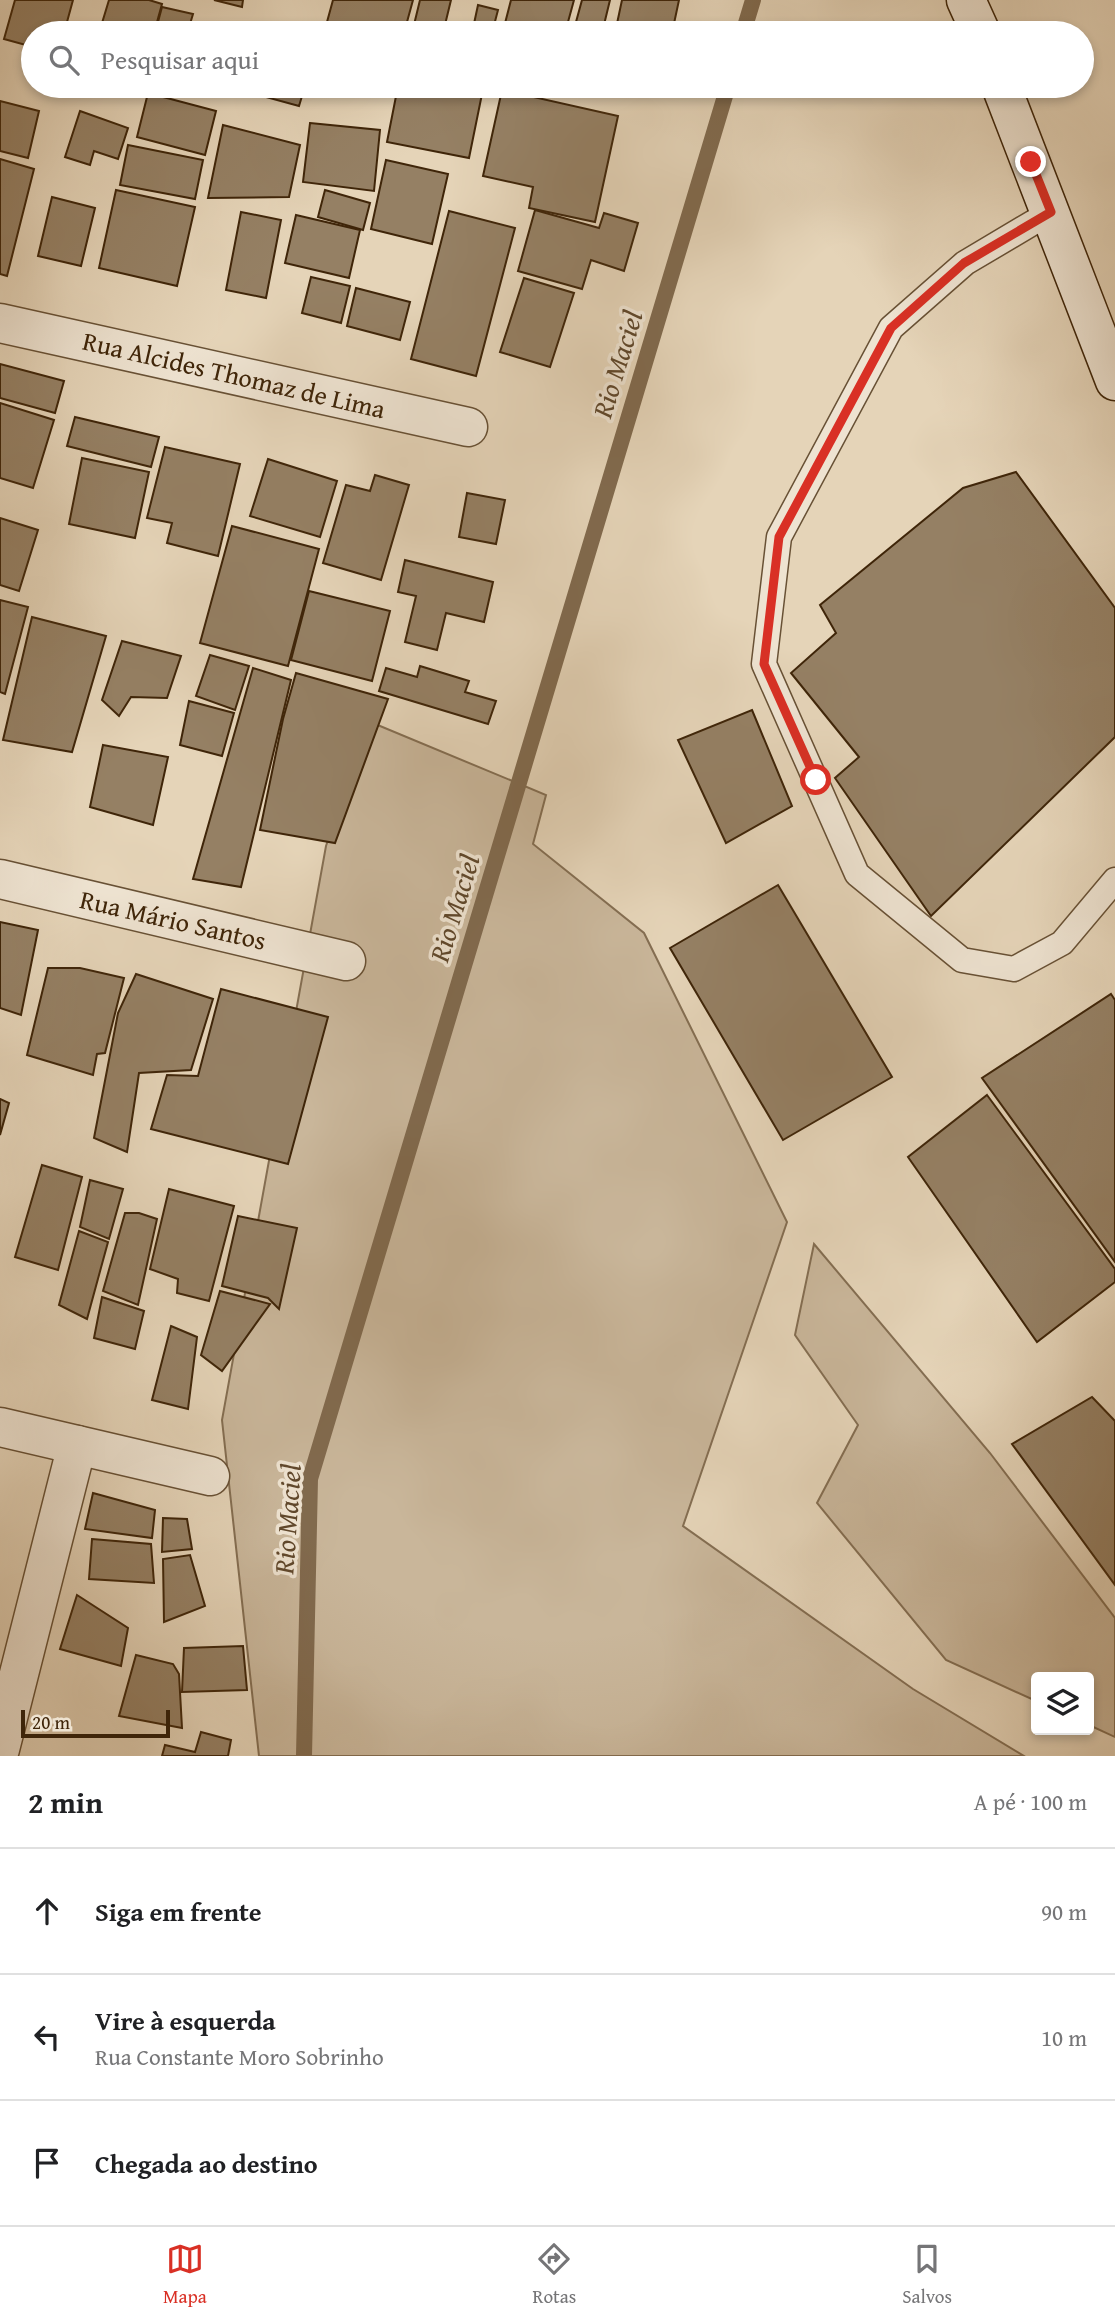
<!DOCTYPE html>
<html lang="pt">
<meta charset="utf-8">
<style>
body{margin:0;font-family:"Gentium Book Plus",serif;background:#f6f6f6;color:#202124}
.controls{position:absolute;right:21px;bottom:21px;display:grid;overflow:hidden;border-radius:7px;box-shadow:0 4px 10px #0003}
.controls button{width:63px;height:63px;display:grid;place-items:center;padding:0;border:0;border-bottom:2px solid #e0e0e0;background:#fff;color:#202124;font:35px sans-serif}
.scale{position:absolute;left:21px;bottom:18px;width:149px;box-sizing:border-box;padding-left:7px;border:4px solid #3f2509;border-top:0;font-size:19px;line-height:24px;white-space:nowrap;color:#3f2509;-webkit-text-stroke:5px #eee3d1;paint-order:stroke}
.stop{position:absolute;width:21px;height:21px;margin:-16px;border:5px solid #d93025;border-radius:50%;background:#fff}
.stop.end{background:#d93025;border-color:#fff;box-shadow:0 2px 7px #0008}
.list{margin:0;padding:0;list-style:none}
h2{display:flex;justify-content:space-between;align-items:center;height:91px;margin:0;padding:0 28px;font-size:30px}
h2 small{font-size:23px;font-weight:400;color:#757577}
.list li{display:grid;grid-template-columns:46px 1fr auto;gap:21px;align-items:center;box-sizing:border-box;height:126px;padding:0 28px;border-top:2px solid #e0e0e0}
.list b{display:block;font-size:26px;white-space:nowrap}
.list p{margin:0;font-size:23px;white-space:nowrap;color:#757577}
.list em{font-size:23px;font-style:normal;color:#757577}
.icon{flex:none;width:38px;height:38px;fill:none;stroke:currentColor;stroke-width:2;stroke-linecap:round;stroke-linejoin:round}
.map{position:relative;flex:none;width:1115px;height:1756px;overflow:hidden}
.search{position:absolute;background:#fff;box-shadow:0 4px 10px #0003;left:21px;right:21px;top:21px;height:77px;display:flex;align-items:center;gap:18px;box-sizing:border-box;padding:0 24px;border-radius:38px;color:#757577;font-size:26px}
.sheet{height:469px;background:#fff}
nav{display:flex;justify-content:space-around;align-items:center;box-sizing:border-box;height:98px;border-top:2px solid #e0e0e0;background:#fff;font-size:19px;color:#757577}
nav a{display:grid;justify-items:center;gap:4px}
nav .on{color:#d93025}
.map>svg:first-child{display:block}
</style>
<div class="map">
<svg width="1115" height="1756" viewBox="0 0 1115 1756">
<rect width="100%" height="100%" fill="#e5d4b8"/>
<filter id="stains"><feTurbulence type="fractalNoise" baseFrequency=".00286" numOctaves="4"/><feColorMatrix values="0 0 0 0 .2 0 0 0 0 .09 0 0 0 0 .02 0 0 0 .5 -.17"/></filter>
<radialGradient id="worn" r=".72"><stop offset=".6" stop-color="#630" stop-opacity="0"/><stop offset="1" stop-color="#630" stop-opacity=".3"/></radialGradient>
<g fill="#c9b69a" stroke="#846e52" stroke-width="2">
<path d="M 368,721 L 546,795 L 533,844 L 644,933 L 787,1222 L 683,1526 L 913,1689 L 1024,1756 L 259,1756 L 222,1420 L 326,846 Z"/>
<path d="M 814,1244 L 990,1453 L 1115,1618 L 1115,1737 L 1089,1725 L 1089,1677 L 1036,1677 L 1036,1701 L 946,1660 L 817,1503 L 858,1425 L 795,1335 Z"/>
</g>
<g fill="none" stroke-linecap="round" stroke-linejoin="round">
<g stroke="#816a4e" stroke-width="16">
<path d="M 743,33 L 753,0"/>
<path d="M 304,1756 L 310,1479 L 728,86"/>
</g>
</g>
<g fill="#958064" stroke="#3f2509" stroke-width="2">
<path d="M 15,0 L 73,0 L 64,33 L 33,33 L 33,47 L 4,39 Z"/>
<path d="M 109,0 L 149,0 L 162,4 L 154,33 L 99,33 Z"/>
<path d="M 214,0 L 243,0 L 242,7 Z"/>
<path d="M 333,0 L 413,0 L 404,33 L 324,33 Z"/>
<path d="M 420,0 L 451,0 L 443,33 L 412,33 Z"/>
<path d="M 511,0 L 574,0 L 565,33 L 511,33 L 503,31 Z"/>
<path d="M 582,0 L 610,0 L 602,33 L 573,33 Z"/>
<path d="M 622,0 L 679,0 L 672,33 L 615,33 Z"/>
<path d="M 478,5 L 498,10 L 492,33 L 472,33 Z"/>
<path d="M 162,7 L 193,14 L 190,24 L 224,33 L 155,33 Z"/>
<path d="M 226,86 L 305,86 L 299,106 Z"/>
<path d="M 398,86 L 466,86 L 483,89 L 469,158 L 387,142 Z"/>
<path d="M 502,90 L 618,116 L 595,222 L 529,208 L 533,187 L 483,176 Z"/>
<path d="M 148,93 L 216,111 L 205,155 L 137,137 Z"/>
<path d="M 0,101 L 39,111 L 28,158 L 0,151 Z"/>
<path d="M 80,111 L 128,128 L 118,159 L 94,151 L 90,165 L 65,157 Z"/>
<path d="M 310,123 L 380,130 L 374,191 L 303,182 Z"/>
<path d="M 223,125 L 300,145 L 289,197 L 208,198 Z"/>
<path d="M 128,145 L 203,160 L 195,199 L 120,185 Z"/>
<path d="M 0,159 L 34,169 L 7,276 L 0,274 Z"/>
<path d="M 386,160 L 448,174 L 432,244 L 371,229 Z"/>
<path d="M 116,190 L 195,207 L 177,286 L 99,268 Z"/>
<path d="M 325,190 L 370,203 L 363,230 L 318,217 Z"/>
<path d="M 52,197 L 95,208 L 81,266 L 38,256 Z"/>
<path d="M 535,210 L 599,228 L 604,213 L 638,223 L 624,271 L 591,260 L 582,289 L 518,271 Z"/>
<path d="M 449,211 L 515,228 L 476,376 L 411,359 Z"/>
<path d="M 241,212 L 281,220 L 266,298 L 226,290 Z"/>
<path d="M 296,215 L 360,230 L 349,278 L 285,263 Z"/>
<path d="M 311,277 L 350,286 L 341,323 L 302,313 Z"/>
<path d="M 524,278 L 574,293 L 550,367 L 500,352 Z"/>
<path d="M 356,288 L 410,302 L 400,340 L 347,326 Z"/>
<path d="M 0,364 L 64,381 L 55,413 L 0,398 Z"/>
<path d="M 0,403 L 54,420 L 33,488 L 0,478 Z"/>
<path d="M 75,417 L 159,437 L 151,467 L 67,446 Z"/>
<path d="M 165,447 L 240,464 L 218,556 L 167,543 L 172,523 L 147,518 Z"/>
<path d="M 82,458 L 149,472 L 135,538 L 69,524 Z"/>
<path d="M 268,459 L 337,481 L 320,537 L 250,516 Z"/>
<path d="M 1016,472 L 1115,608 L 1115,737 L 931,916 L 835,778 L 859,757 L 791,673 L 836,633 L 820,605 L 963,488 Z"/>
<path d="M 375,475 L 409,485 L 381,580 L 323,563 L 346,485 L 370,491 Z"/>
<path d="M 467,493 L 505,500 L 496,544 L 459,537 Z"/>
<path d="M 0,518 L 38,530 L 19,591 L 0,585 Z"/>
<path d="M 232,526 L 319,549 L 288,666 L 200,643 Z"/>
<path d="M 405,560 L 493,582 L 484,622 L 446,613 L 437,650 L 405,642 L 416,596 L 398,592 Z"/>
<path d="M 309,591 L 390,611 L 372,681 L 291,660 Z"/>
<path d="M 0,600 L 28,607 L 5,694 L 0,692 Z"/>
<path d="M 32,617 L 106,636 L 72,752 L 3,740 Z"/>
<path d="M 122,641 L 181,656 L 167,698 L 131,697 L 119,716 L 102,700 Z"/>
<path d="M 210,655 L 249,666 L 235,710 L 196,696 Z"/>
<path d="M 420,666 L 469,681 L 465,692 L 496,701 L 488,724 L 379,691 L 386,668 L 417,677 Z"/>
<path d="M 253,668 L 291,680 L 241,887 L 193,879 Z"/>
<path d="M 296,673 L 388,699 L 335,843 L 260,830 L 283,719 Z"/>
<path d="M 189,701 L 234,713 L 222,756 L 180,745 Z"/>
<path d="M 752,710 L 792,806 L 726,843 L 678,740 Z"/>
<path d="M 103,745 L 168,757 L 153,825 L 90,807 Z"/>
<path d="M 778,885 L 892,1077 L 783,1140 L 670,948 Z"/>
<path d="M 0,922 L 38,930 L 21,1015 L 0,1008 Z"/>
<path d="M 48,968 L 80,968 L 124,978 L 105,1053 L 97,1054 L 93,1075 L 27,1055 Z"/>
<path d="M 136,974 L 213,999 L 191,1070 L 139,1073 L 127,1152 L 94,1138 L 118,1013 Z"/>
<path d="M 221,989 L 328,1017 L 288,1164 L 151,1129 L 167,1075 L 198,1076 Z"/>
<path d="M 1111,994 L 1115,1000 L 1115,1262 L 982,1078 Z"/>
<path d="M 987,1095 L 1115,1269 L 1115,1282 L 1037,1342 L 908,1157 Z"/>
<path d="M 0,1099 L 9,1103 L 0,1135 Z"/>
<path d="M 42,1165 L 82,1177 L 58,1270 L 15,1257 Z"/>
<path d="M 90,1180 L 123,1189 L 109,1239 L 80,1227 Z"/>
<path d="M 169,1189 L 234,1206 L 209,1301 L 177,1293 L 178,1279 L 150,1269 Z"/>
<path d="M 125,1213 L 139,1213 L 157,1219 L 138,1305 L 103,1291 Z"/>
<path d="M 238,1216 L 297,1228 L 279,1309 L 268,1298 L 222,1286 Z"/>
<path d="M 79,1231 L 108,1242 L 87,1319 L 59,1305 Z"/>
<path d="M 220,1291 L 270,1304 L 222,1371 L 201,1355 Z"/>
<path d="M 102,1297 L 144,1311 L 135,1349 L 94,1338 Z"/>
<path d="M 171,1326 L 197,1337 L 188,1409 L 152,1400 Z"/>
<path d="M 1092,1397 L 1115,1421 L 1115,1585 L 1012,1444 Z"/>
<path d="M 93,1493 L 155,1510 L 152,1538 L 85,1529 Z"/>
<path d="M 163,1518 L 187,1519 L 192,1549 L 162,1552 Z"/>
<path d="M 92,1539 L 151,1544 L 154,1583 L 89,1579 Z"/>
<path d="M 190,1555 L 205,1606 L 164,1622 L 163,1559 Z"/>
<path d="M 77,1595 L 128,1628 L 121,1666 L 60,1649 Z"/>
<path d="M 243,1646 L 247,1690 L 182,1692 L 184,1648 Z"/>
<path d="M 136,1655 L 173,1664 L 179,1674 L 182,1728 L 119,1716 Z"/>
<path d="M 201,1732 L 231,1740 L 228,1756 L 162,1756 L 165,1745 L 195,1752 Z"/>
</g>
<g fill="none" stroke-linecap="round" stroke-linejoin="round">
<g stroke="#685135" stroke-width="27">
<path id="service" d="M 1051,212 L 965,263 L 891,328 L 779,537 L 764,664 L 857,874 L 962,960 L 1014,969 L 1062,943 L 1115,880"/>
</g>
<g stroke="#685135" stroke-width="41">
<g id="minor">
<path d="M 0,323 L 468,427"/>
<path d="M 0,879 L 346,961"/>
<path d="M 0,1427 L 210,1476"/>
<path d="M 0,1749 L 77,1445"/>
</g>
</g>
<g stroke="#3f2509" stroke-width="41">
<g id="secondary">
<path d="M 966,0 L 981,33"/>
<path d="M 1001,86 L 1115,381"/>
</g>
</g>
<use href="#service" stroke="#eee3d1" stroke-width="24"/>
<use href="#minor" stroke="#eee3d1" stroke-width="38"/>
<use href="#secondary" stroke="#eee3d1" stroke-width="38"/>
</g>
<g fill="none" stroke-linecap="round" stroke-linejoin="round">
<path stroke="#d93025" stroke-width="9" d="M 816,780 L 764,664 L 779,537 L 891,328 L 964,263 L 1051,212 L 1031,162"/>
</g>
<g text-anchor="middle" stroke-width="7" stroke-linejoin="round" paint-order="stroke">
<g font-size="26" fill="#3f2509" stroke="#eee3d1">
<text transform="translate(234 375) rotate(13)" y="9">Rua Alcides Thomaz de Lima</text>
<text transform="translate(173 920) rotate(13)" y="9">Rua Mário Santos</text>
</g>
<g font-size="28" font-style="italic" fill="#60482c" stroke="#eee3d1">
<text transform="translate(617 364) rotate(-73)" y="10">Rio Maciel</text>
<text transform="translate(454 908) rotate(-73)" y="10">Rio Maciel</text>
<text transform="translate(287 1519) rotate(-86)" y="10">Rio Maciel</text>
</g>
</g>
<rect width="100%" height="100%" filter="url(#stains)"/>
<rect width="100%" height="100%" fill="url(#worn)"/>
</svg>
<div class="controls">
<button><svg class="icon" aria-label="layers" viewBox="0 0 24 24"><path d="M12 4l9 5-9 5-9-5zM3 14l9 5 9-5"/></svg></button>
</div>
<div class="scale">20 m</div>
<div class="stop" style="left:816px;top:780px"></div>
<div class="stop end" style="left:1031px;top:162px"></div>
<div class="search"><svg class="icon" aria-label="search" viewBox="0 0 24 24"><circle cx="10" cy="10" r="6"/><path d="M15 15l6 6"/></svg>Pesquisar aqui</div>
</div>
<section class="sheet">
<h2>2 min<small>A pé · 100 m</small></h2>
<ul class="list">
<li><svg class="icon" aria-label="ahead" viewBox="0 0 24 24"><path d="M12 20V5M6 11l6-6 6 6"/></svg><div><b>Siga em frente</b></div><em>90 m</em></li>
<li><svg class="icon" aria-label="left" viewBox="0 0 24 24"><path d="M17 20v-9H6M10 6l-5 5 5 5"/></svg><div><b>Vire à esquerda</b><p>Rua Constante Moro Sobrinho</p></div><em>10 m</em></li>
<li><svg class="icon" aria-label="arrive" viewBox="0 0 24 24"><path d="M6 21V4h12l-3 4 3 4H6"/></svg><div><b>Chegada ao destino</b></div></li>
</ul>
</section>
<nav>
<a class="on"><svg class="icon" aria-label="map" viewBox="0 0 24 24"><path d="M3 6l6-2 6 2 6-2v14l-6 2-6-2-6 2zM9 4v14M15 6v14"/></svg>Mapa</a>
<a><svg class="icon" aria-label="directions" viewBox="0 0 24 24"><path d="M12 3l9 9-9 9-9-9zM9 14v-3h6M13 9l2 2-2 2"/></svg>Rotas</a>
<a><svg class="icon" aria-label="saved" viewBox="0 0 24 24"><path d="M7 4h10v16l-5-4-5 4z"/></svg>Salvos</a>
</nav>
